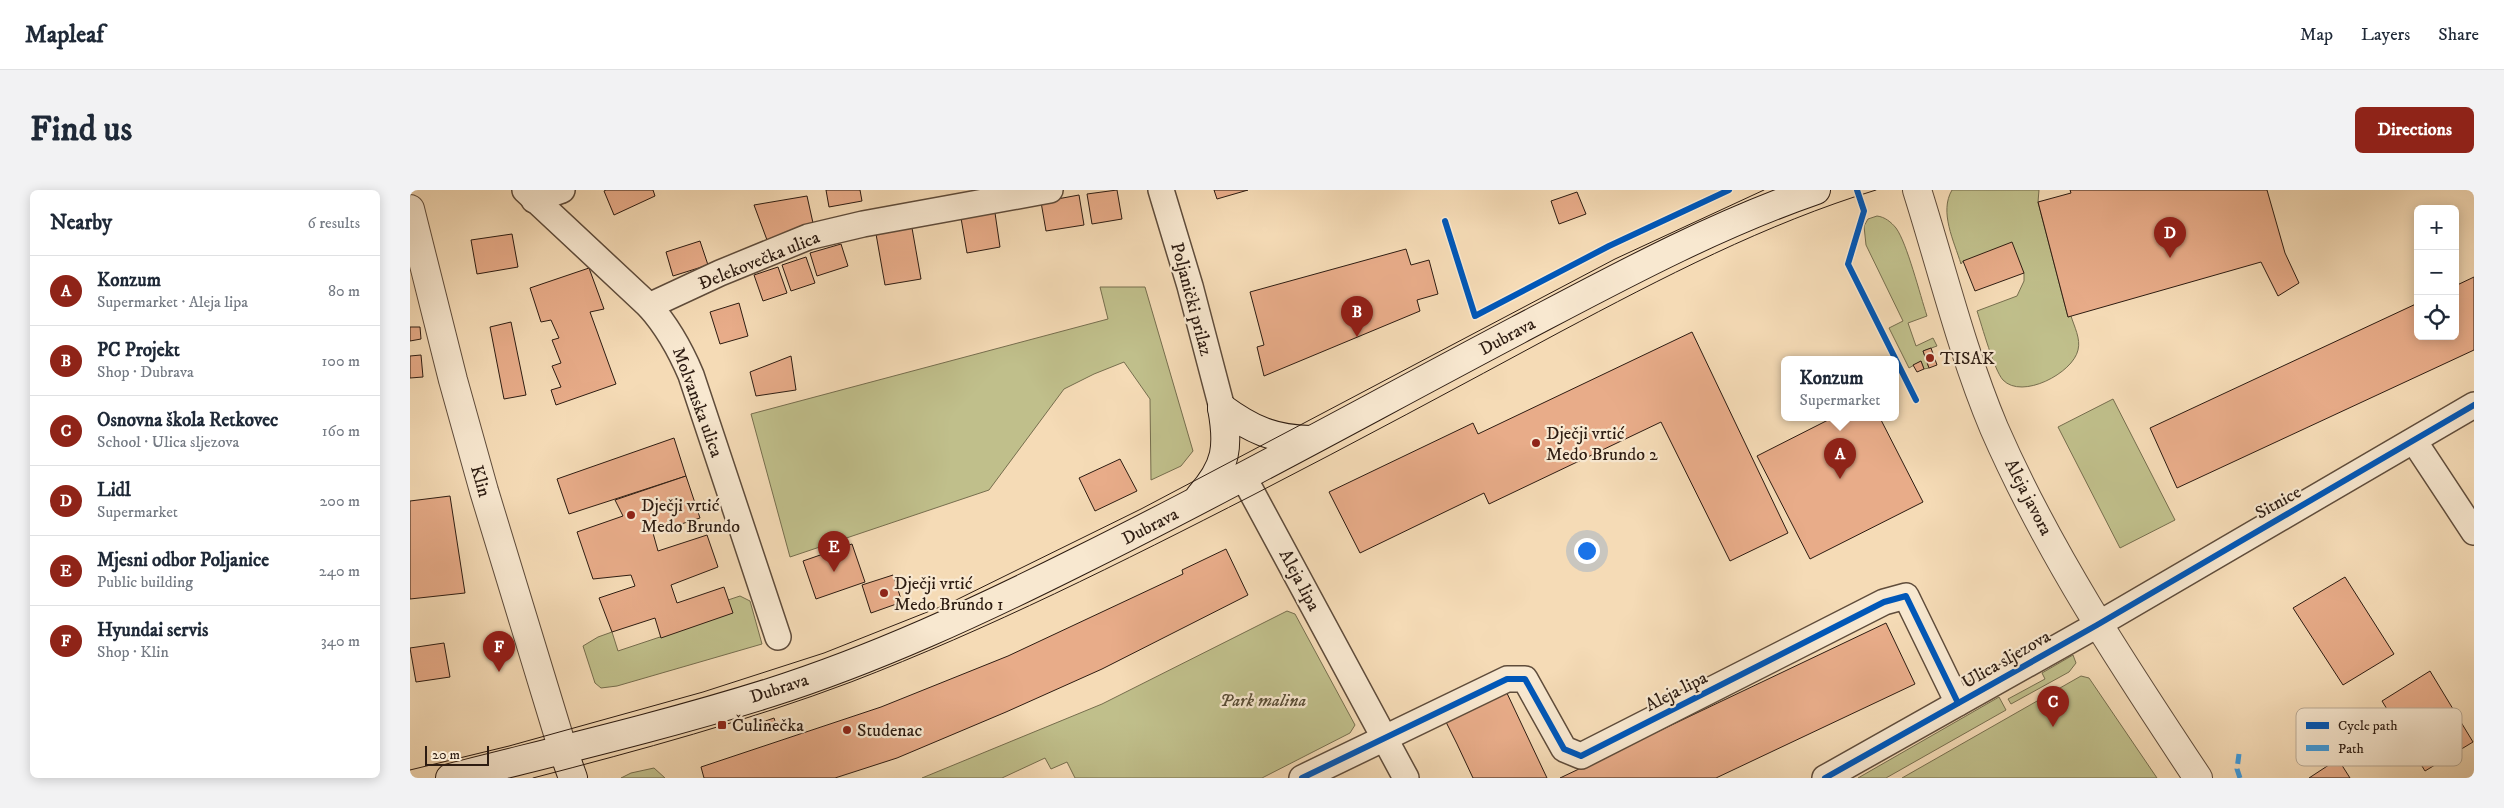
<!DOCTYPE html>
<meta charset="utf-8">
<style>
body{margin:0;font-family:"IM FELL DW Pica",serif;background:#f2f2f3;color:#1f2937}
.controls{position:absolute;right:15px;top:15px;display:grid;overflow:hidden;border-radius:8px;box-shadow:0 2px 12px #0003}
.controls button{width:45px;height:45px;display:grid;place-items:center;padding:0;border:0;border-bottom:1px solid #e0e1e3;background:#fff;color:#1f2937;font:25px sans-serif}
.scale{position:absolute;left:15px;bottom:12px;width:64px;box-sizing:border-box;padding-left:5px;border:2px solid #2d1c12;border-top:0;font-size:14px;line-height:18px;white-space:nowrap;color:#2d1c12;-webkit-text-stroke:4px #f8e8d0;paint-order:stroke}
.you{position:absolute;left:1176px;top:360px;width:18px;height:18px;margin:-12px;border:4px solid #fff;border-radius:50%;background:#1a73e8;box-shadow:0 0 0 8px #1a73e833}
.badge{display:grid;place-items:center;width:32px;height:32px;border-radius:50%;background:#8f2418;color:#fff;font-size:16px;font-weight:700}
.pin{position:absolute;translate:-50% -41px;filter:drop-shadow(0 1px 2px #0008)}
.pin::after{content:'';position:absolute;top:26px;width:18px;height:15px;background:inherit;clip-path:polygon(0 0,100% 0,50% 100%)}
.popup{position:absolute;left:1371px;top:166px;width:118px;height:65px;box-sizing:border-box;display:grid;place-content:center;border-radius:8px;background:#fff;filter:drop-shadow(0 1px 4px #0005);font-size:16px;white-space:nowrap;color:#747a83}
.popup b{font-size:19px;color:#1f2937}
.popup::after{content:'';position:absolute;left:50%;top:100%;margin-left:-10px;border:10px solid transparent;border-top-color:#fff}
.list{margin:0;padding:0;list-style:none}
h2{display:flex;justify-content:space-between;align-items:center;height:65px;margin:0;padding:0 20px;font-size:21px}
h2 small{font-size:16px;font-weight:400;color:#747a83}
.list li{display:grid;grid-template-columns:32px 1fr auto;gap:15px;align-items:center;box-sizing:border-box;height:70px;padding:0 20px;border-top:1px solid #e0e1e3}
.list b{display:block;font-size:19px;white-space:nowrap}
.list p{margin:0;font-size:16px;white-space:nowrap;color:#747a83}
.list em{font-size:16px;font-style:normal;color:#747a83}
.icon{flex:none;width:28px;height:28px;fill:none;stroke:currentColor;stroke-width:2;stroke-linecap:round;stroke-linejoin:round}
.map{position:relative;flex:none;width:2064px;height:588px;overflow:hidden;border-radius:8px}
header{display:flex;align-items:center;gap:30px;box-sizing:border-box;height:70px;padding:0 25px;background:#fff;border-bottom:1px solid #e0e1e3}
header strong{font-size:24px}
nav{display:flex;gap:28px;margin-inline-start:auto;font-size:18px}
.intro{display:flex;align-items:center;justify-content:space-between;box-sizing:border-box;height:120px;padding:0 30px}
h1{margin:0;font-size:35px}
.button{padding:12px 22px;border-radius:8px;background:#8f2418;color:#fff;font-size:18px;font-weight:700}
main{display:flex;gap:30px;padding:0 30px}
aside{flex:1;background:#fff;border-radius:8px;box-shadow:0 2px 12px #0003}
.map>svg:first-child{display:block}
</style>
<header>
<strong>Mapleaf</strong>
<nav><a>Map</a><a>Layers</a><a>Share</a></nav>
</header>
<div class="intro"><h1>Find us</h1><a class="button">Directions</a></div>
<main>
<aside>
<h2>Nearby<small>6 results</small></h2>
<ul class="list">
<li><span class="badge">A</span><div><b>Konzum</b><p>Supermarket · Aleja lipa</p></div><em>80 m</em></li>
<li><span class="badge">B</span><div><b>PC Projekt</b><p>Shop · Dubrava</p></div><em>100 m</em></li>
<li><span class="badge">C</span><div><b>Osnovna škola Retkovec</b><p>School · Ulica sljezova</p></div><em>160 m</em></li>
<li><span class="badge">D</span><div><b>Lidl</b><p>Supermarket</p></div><em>200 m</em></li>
<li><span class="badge">E</span><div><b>Mjesni odbor Poljanice</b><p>Public building</p></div><em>240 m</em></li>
<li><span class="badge">F</span><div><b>Hyundai servis</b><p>Shop · Klin</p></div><em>340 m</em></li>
</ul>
</aside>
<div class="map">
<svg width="2064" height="588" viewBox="0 0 2064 588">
<rect width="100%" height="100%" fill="#f5dbb6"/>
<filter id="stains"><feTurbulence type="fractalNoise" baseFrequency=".004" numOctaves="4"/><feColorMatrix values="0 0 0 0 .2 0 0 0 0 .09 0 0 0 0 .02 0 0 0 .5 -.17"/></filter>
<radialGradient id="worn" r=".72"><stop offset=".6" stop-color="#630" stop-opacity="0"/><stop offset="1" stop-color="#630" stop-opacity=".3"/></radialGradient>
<g fill="#c0bf8b" stroke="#766e4e">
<path d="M 1542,0 L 1629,0 L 1628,12 L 1658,127 L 1661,126 C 1664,136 1671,149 1668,160 C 1663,183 1612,210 1593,190 C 1584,180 1572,136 1567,121 L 1607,106 L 1614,91 L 1614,83 L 1553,71 L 1551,74 C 1544,51 1529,22 1542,0 Z"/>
<path d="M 1467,26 C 1475,27 1481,32 1486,38 C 1497,53 1510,105 1517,126 L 1498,133 L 1506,156 L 1523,148 L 1527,156 L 1513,161 L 1519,178 L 1514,179 L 1511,171 L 1499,178 L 1479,138 L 1493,131 L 1456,55 L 1454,36 L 1458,29 Z"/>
<path d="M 690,97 L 735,97 L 783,261 L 771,276 L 741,290 L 740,209 L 714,172 L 684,184 L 654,199 L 579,300 L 380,367 L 341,224 L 698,129 Z"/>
<path d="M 1703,209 L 1765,330 L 1710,358 L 1648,237 Z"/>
<path d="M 330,406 L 340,411 L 352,454 L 207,496 L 191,498 L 185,493 L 173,456 L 188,447 L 202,442 L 208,461 L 322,423 L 318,410 Z"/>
<path d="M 877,421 L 885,424 L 945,535 L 940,543 L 852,588 L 665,588 L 657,572 L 641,579 L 635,568 L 592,588 L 512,588 L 692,514 Z"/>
<path d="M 1663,465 L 1666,473 L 1659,482 L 1601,514 L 1598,509 L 1635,489 L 1632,483 Z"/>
<path d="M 1671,486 L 1679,488 L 1747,588 L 1492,588 Z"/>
<path d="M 1589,507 L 1596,520 L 1476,588 L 1448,588 Z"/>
<path d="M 244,578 L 255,588 L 211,588 L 221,583 Z"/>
</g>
<g fill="#e8ac89" stroke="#2d1c12">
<path d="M 196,0 L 243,0 L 245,6 L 204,25 L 194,1 Z"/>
<path d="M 416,0 L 450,0 L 452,11 L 419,17 Z"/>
<path d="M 707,0 L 712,29 L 682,34 L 677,4 Z"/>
<path d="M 804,0 L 838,0 L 807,9 Z"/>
<path d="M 1660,0 L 1857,0 L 1875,63 L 1889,93 L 1868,106 L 1851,72 L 1658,127 L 1628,12 L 1661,3 Z"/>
<path d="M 1167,2 L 1176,24 L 1149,34 L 1141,11 Z"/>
<path d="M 669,5 L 674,35 L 636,41 L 631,12 Z"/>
<path d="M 397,6 L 403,33 L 357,50 L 344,15 Z"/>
<path d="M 585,23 L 590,57 L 557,63 L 551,28 Z"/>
<path d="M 502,38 L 511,89 L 475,95 L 466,44 Z"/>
<path d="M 102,44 L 108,77 L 67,84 L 61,50 Z"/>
<path d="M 290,51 L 298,75 L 263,86 L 256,62 Z"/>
<path d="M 1602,52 L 1614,83 L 1565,101 L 1553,71 Z"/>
<path d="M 431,54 L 438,76 L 407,86 L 400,63 Z"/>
<path d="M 996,59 L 1001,75 L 1019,70 L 1028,104 L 1007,110 L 1010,121 L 854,186 L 847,157 L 854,155 L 840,102 Z"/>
<path d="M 396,67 L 405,93 L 381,101 L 372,75 Z"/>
<path d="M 368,77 L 377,103 L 353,111 L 344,85 Z"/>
<path d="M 179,78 L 194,119 L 180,122 L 206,194 L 146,215 L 141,200 L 151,197 L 142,176 L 151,173 L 142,150 L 149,148 L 141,130 L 131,132 L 120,98 Z"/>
<path d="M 2064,87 L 2064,160 L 1767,298 L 1740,238 L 2008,113 L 2008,146 L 2045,146 L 2045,96 Z"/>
<path d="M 329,113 L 338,146 L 310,154 L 300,122 Z"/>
<path d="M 101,132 L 116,205 L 94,209 L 80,137 Z"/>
<path d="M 0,137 L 10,137 L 11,149 L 0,151 Z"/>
<path d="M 1282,142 L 1378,343 L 1320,371 L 1251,232 L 1079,314 L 1074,303 L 950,363 L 919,302 L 1063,233 L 1068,244 Z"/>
<path d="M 1521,158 L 1527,175 L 1519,178 L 1513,161 Z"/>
<path d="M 11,165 L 13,187 L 0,188 L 0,166 Z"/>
<path d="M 381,166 L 386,200 L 346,206 L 340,182 Z"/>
<path d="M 1511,171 L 1514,179 L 1507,182 L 1503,175 Z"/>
<path d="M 1422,228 L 1470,228 L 1513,312 L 1400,369 L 1347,266 Z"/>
<path d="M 264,248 L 276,286 L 159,324 L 147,289 Z"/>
<path d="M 710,269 L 727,301 L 685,321 L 669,288 Z"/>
<path d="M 276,286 L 290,328 L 243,343 L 248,361 L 297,345 L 308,377 L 261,395 L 267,413 L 314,397 L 323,423 L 251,448 L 245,428 L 202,442 L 189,408 L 225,396 L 221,385 L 183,389 L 167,342 L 213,326 L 205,310 Z"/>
<path d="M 40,306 L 55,403 L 0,409 L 0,311 Z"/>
<path d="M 442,354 L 455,392 L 406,409 L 393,371 Z"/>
<path d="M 816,359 L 838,405 L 692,479 L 596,522 L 487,568 L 425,588 L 294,588 L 291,577 L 471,517 L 598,466 L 773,384 L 772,380 Z"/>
<path d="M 483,385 L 492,412 L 461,423 L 452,395 Z"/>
<path d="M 1935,387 L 1984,464 L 1933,495 L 1883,418 Z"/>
<path d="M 1476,433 L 1505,494 L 1306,588 L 1150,588 Z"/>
<path d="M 34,453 L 40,487 L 6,492 L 0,458 Z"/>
<path d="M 2020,481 L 2063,552 L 2015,581 L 1972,511 Z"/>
<path d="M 1095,499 L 1137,588 L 1063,588 L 1047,554 L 1034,528 Z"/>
<path d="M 364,528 L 366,534 L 347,541 L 344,535 Z"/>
<path d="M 1928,569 L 1940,588 L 1899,588 Z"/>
</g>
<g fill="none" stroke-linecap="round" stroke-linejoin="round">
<g stroke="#5f4c3b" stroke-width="28">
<g id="minor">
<path d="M 115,0 L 239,116 C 258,137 270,159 281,185 L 368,447"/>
<path d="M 751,0 L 780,96 L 812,218"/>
<path d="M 124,10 L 152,0"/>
<path d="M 239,116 L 310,83 L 398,47 L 453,34 L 640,0"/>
<path d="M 2004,251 L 2064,342"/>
<path d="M 833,286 L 996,588"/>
<path d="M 892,588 L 1097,489 L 1115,489 L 1154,559 L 1171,566 L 1474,412 L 1496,406 L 1548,513"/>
<path d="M 1415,588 L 1687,435 L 2064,215"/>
</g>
</g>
<g stroke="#5f4c3b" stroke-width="30">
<g id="tertiary">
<path d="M 1507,0 C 1532,79 1552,162 1584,238 C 1638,362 1713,475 1788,588"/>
<path d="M 0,19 L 43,190 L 74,301 L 153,560"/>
</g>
</g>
<g stroke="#2d1c12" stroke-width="30">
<g id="secondary">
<path d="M 812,218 C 842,240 863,249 900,250"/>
<path d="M 790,306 C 817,276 819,256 812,218"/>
<path d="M 153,560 L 163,588"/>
<path d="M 40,588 C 146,561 254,536 359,503 C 466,469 569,421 669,371 C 817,298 962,217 1108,140 C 1205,89 1302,36 1406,0"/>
</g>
</g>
<use href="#minor" stroke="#f8e8d0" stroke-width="25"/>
<use href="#tertiary" stroke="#f8e8d0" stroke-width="28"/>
<use href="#secondary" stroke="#f8e8d0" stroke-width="28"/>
<g stroke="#2d1c12" stroke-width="1">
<path d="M 0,580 L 99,556 L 293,502 L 414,463 L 540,413 L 731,319 L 1205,69 L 1354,0"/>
<path d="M 123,588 C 230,560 338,531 441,492 C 579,439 712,372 843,305 C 946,252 1048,197 1150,142 C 1252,88 1355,34 1466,0"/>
</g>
<path stroke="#3d9bde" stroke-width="5" stroke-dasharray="10 5" stroke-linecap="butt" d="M 1829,564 L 1827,579 L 1830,588"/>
<g stroke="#f8e8d0" stroke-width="9">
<g id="cycleway">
<path d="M 1447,0 L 1454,21 L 1438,74 L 1506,210"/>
<path d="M 1035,31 L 1065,126 L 1199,56 L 1319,0"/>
<path d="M 892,588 L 1097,489 L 1115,489 L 1154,559 L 1171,566 L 1474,412 L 1496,406 L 1548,513"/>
<path d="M 1415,588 L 1687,435 L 2064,215"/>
</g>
</g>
<use href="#cycleway" stroke="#0057b8" stroke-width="6"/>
</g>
<g fill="#8f2418" stroke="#f8e8d0" stroke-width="2">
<circle cx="1520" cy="168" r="5"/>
<circle cx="1126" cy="253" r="5"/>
<circle cx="221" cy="325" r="5"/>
<circle cx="474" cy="403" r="5"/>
<rect x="307" y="530" width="10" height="10" rx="2.5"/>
<circle cx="437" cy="540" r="5"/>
</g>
<g text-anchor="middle" stroke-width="4.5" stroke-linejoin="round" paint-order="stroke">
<g font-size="18" fill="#2d1c12" stroke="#f8e8d0">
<text transform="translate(349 70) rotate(-22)" y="6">Đelekovečka ulica</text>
<text transform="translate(782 109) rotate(75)" y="6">Poljanički prilaz</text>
<text transform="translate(1097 146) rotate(-28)" y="6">Dubrava</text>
<text transform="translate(288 212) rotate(70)" y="6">Molvanska ulica</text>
<text transform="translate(71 291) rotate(74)" y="6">Klin</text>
<text transform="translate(1619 307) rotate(63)" y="6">Aleja javora</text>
<text transform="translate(1868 312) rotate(-29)" y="6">Sitnice</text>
<text transform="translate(740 336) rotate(-27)" y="6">Dubrava</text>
<text transform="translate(890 390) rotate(62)" y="6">Aleja lipa</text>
<text transform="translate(1596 469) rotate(-30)" y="6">Ulica sljezova</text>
<text transform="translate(369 498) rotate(-18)" y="6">Dubrava</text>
<text transform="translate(1266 501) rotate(-27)" y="6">Aleja lipa</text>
</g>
<g font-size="18" fill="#2d1c12" stroke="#f8e8d0" text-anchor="start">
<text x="1530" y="174">TISAK</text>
<text x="1136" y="249">Dječji vrtić<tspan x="1136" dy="21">Medo Brundo 2</tspan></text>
<text x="231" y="321">Dječji vrtić<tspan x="231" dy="21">Medo Brundo</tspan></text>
<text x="484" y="399">Dječji vrtić<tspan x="484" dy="21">Medo Brundo 1</tspan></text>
<text x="322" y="541">Čulinečka</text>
<text x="447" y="546">Studenac</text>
</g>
<g font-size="18" font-style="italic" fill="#594d36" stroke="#f8e8d0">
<text x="853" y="516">Park malina</text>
</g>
</g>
<rect x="1886" y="518" width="166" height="58" rx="8" fill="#f8e8d0" stroke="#bbab97" stroke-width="1"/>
<rect x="1896" y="532" width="23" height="7" fill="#0057b8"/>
<rect x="1896" y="555" width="23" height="6" fill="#3d9bde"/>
<g font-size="14" fill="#2d1c12">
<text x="1928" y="540">Cycle path</text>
<text x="1928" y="563">Path</text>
</g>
<rect width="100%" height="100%" filter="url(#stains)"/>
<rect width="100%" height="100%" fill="url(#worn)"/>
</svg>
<div class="controls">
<button>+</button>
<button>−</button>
<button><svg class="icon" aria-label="locate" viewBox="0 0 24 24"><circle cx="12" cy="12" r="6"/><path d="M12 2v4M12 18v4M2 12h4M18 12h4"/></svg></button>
</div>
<div class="scale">20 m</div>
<div class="you"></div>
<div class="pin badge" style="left:1430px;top:289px">A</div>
<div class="popup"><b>Konzum</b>Supermarket</div>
<div class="pin badge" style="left:947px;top:147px">B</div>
<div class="pin badge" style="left:1643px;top:537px">C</div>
<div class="pin badge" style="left:1760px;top:68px">D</div>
<div class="pin badge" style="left:424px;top:382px">E</div>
<div class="pin badge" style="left:89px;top:482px">F</div>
</div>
</main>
